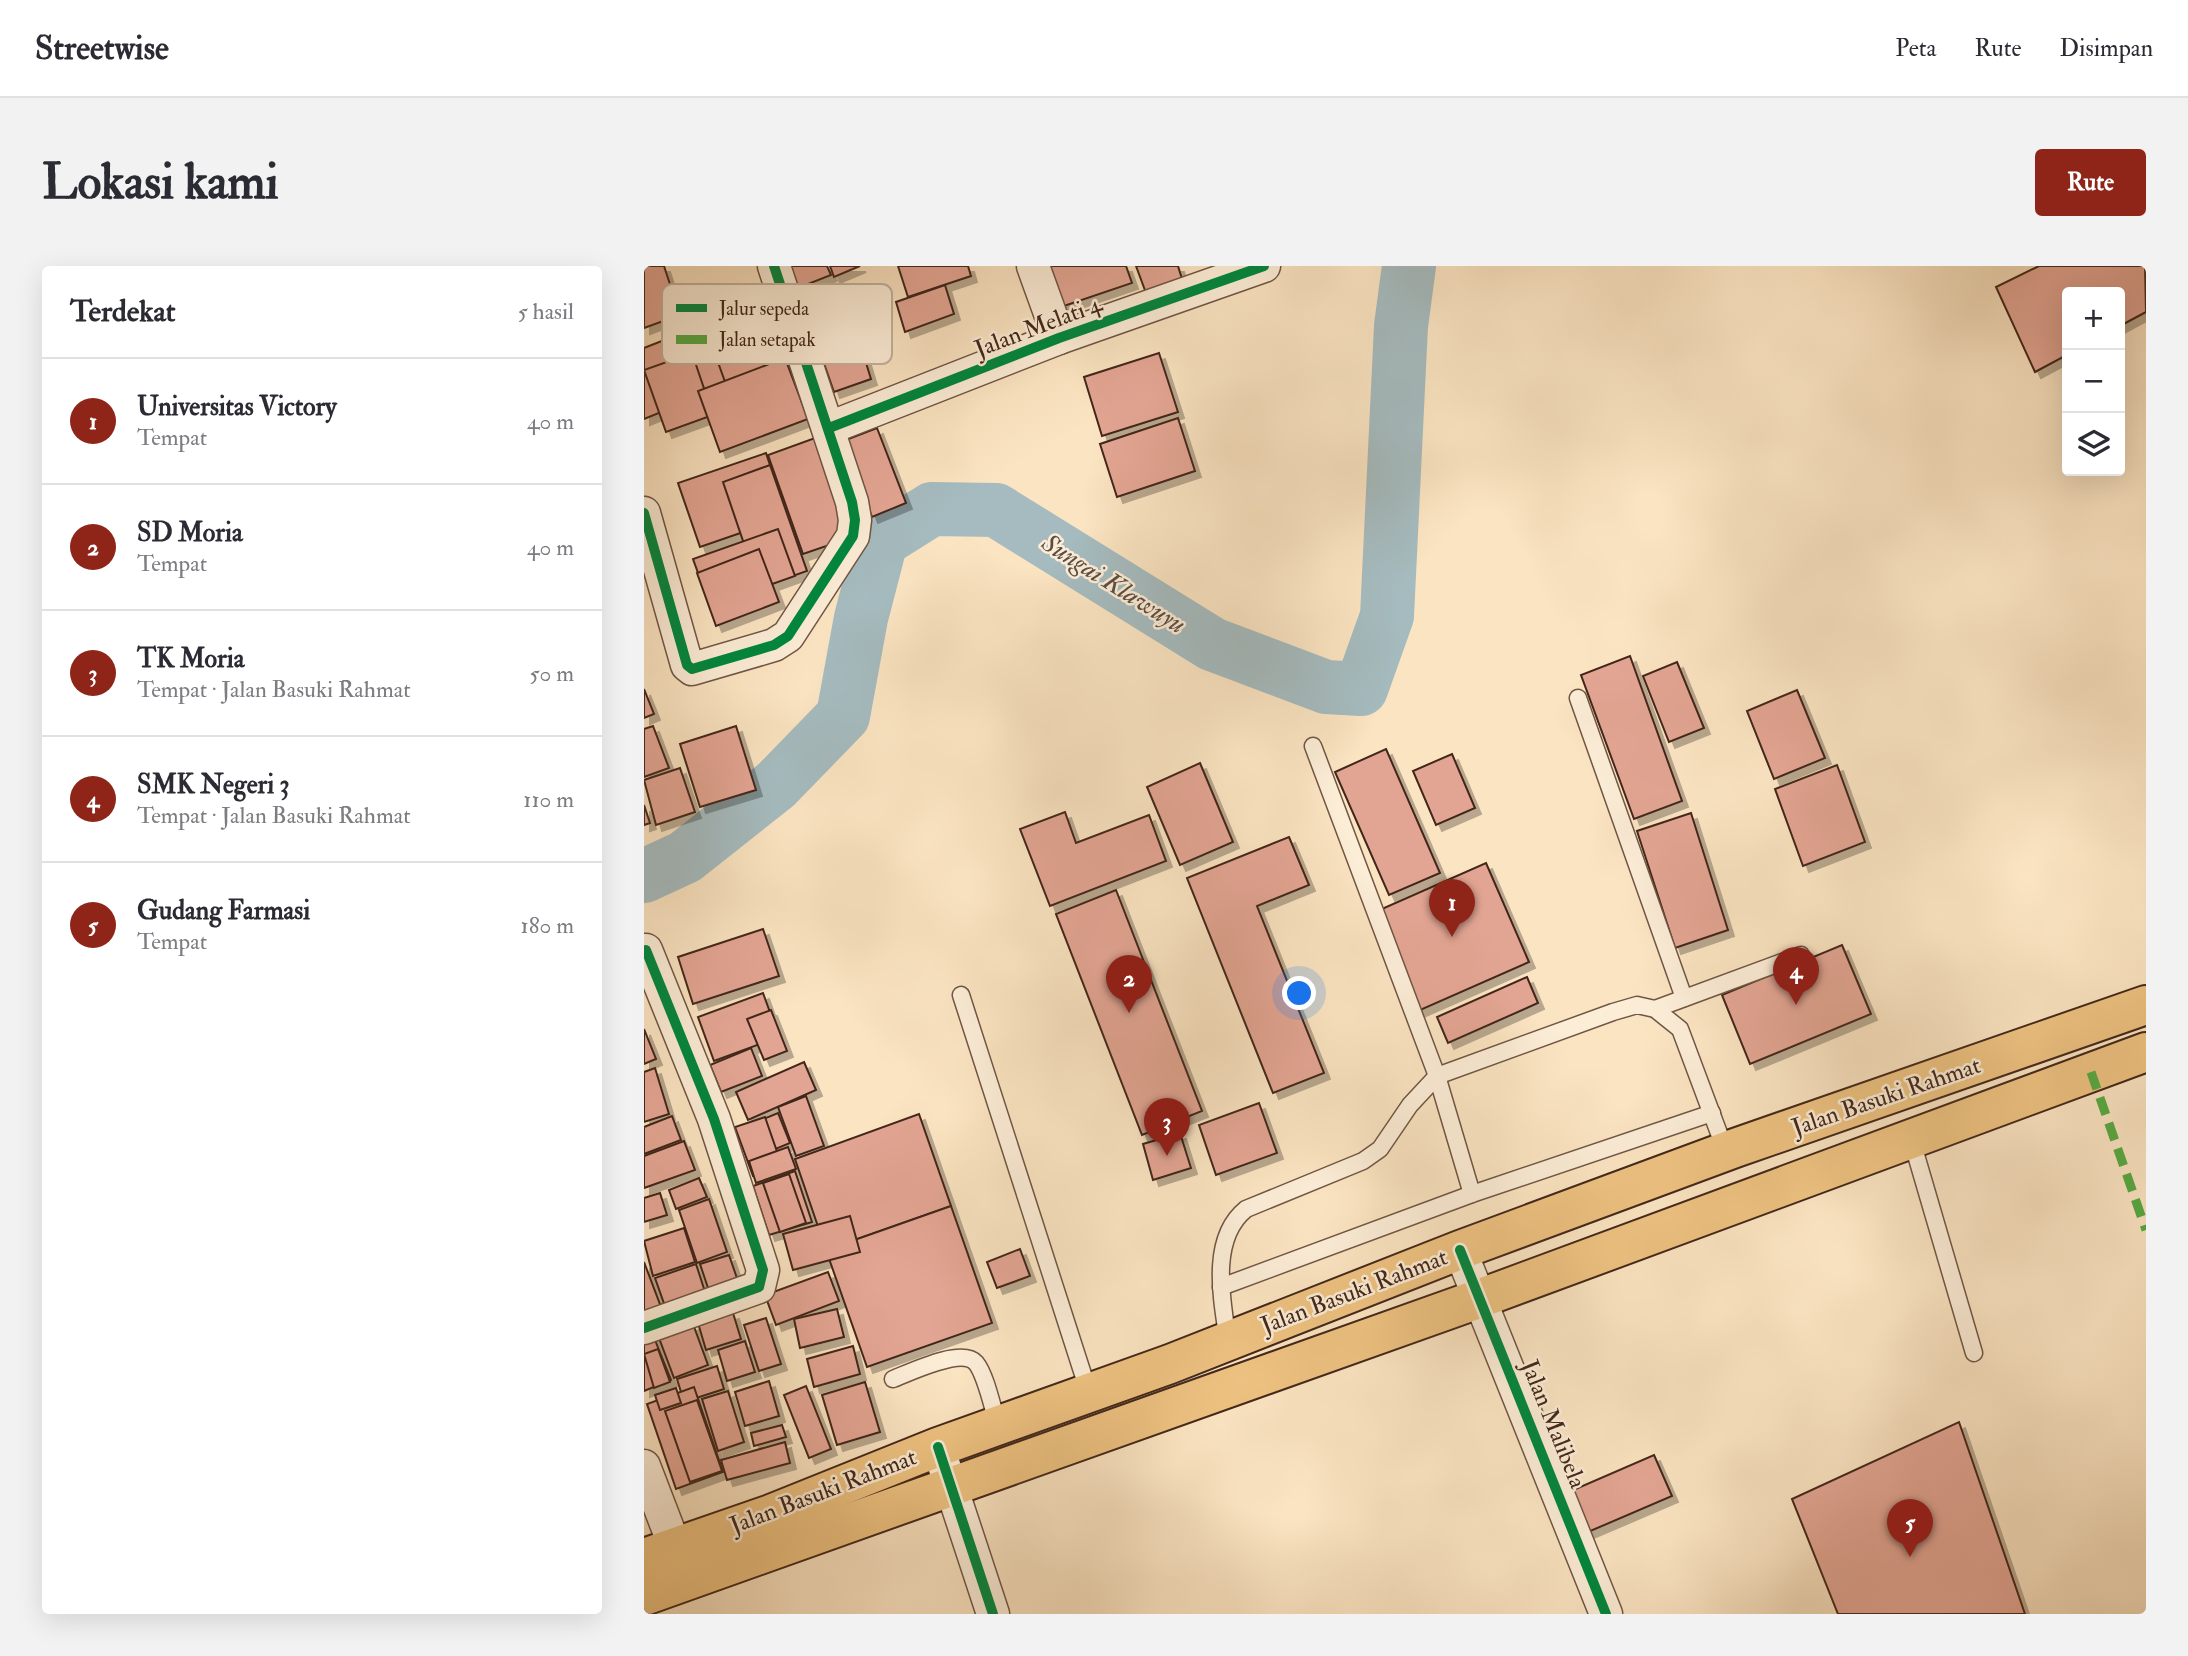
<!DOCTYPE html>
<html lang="id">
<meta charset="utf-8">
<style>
body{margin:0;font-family:"IM FELL Double Pica",serif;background:#f2f2f3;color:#2b2b33}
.controls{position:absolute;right:21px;top:21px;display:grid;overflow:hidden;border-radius:7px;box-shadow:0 7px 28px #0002}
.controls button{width:63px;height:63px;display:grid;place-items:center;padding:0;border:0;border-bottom:2px solid #e1e1e2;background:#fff;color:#2b2b33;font:35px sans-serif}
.you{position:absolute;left:656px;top:728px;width:24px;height:24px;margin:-18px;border:5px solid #fff;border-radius:50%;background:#1a73e8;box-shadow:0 0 0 10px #1a73e833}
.badge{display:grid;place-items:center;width:46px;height:46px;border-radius:50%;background:#8f2418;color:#fff;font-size:23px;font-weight:700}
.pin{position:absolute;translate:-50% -58px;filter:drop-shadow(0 2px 4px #0008)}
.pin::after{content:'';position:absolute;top:37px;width:24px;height:21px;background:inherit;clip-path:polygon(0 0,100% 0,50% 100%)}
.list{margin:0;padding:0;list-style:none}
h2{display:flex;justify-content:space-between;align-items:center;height:91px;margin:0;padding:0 28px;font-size:30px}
h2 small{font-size:23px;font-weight:400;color:#7c7c81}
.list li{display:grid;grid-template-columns:46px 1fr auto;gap:21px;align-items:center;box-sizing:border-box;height:126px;padding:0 28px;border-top:2px solid #e1e1e2}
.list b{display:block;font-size:26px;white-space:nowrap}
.list p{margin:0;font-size:23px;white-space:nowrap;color:#7c7c81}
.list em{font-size:23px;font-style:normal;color:#7c7c81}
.icon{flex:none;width:38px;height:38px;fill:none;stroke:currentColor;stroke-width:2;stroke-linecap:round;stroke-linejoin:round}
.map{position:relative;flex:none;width:1502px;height:1348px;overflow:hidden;border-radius:7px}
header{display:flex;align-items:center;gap:42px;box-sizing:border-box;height:98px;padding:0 35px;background:#fff;border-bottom:2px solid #e1e1e2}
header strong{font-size:33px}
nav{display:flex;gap:38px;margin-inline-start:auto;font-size:24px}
.intro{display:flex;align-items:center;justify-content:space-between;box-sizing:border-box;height:168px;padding:0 42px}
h1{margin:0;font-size:49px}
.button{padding:18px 32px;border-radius:7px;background:#8f2418;color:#fff;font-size:24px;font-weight:700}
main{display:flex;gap:42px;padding:0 42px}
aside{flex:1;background:#fff;border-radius:7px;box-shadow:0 7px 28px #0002}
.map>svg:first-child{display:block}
</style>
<header>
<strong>Streetwise</strong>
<nav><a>Peta</a><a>Rute</a><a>Disimpan</a></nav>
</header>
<div class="intro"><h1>Lokasi kami</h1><a class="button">Rute</a></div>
<main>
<aside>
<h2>Terdekat<small>5 hasil</small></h2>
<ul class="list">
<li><span class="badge">1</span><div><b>Universitas Victory</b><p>Tempat</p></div><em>40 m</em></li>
<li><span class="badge">2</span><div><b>SD Moria</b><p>Tempat</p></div><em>40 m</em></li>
<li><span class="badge">3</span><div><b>TK Moria</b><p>Tempat · Jalan Basuki Rahmat</p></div><em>50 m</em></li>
<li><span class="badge">4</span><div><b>SMK Negeri 3</b><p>Tempat · Jalan Basuki Rahmat</p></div><em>110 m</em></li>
<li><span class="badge">5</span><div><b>Gudang Farmasi</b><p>Tempat</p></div><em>180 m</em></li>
</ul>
</aside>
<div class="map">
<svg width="1502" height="1348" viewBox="0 0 1502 1348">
<defs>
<filter id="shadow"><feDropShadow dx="6" dy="6" stdDeviation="0" flood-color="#0004"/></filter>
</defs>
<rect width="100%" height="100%" fill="#fbe4c2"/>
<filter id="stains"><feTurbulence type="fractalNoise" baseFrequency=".00286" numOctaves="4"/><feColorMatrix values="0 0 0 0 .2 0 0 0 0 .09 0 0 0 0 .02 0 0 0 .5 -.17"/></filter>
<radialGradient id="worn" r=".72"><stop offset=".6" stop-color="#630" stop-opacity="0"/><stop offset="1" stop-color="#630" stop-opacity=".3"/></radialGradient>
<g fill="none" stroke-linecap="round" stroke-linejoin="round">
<path stroke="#a5bbbf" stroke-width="54" d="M 0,610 L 41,591 L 132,519 L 199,450 L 217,352 L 237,275 L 288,243 L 352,244 L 568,378 L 682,421 L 717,423 L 743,350 L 757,60 L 765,0"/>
</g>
<g fill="#e3a593" stroke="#42271a" stroke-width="2" filter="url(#shadow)">
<path d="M 0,0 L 20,0 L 36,49 L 0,62 Z"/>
<path d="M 145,0 L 183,0 L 187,9 L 154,22 Z"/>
<path d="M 186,0 L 216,0 L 190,11 Z"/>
<path d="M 254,0 L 324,0 L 327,10 L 264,31 Z"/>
<path d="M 400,0 L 482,0 L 488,17 L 414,42 Z"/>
<path d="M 492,0 L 534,0 L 538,13 L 502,27 Z"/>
<path d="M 1395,0 L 1501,0 L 1502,46 L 1476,60 L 1476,26 L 1423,26 L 1423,89 L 1391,106 L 1352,21 Z"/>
<path d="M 301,19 L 310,48 L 261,66 L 252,36 Z"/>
<path d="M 108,56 L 127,111 L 73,129 L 55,75 Z"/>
<path d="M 43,65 L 67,126 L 0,153 L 0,82 Z"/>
<path d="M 67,77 L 89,138 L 48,154 L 26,93 Z"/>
<path d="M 216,77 L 227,113 L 190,126 L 177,89 Z"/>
<path d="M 48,87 L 69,149 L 22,166 L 0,104 Z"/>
<path d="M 515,87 L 534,146 L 458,170 L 440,111 Z"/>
<path d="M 141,92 L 164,153 L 76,186 L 54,125 Z"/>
<path d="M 534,152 L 551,205 L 473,231 L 456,178 Z"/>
<path d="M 233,162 L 262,237 L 228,251 L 199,175 Z"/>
<path d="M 171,172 L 206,272 L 159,288 L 124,189 Z"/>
<path d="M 122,187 L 143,251 L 56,281 L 34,217 Z"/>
<path d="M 126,199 L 163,305 L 115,322 L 79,216 Z"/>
<path d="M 134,263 L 151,310 L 66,340 L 49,293 Z"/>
<path d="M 115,283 L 135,336 L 72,360 L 53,307 Z"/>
<path d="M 986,390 L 1038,535 L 990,553 L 937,409 Z"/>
<path d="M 1033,396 L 1060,462 L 1025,476 L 999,410 Z"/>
<path d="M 0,423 L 10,448 L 0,452 Z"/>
<path d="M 1153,424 L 1181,492 L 1130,513 L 1103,445 Z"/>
<path d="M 9,460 L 25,502 L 0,511 L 0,463 Z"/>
<path d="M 92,460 L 112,524 L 56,541 L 36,478 Z"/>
<path d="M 742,483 L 796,607 L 745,629 L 691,506 Z"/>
<path d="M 808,488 L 831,542 L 792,559 L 769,505 Z"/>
<path d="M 556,497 L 589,576 L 536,599 L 503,521 Z"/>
<path d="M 1193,499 L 1221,576 L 1159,600 L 1131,523 Z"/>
<path d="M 36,502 L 51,546 L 12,559 L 0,514 Z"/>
<path d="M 0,539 L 6,557 L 0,559 Z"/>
<path d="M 421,546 L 432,577 L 505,549 L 522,595 L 406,640 L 376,563 Z"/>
<path d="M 1047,547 L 1084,664 L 1031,682 L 993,565 Z"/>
<path d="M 645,571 L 665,619 L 613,640 L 680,807 L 629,827 L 543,612 Z"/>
<path d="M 842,597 L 885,696 L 774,745 L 731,646 Z"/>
<path d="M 472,624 L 558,845 L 498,869 L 412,648 Z"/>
<path d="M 119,663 L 135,710 L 49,738 L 34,691 Z"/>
<path d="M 1198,679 L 1227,748 L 1106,798 L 1078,729 Z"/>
<path d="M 883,711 L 894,737 L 804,777 L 793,751 Z"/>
<path d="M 119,727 L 135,771 L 70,795 L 54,751 Z"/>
<path d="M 127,744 L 143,785 L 120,794 L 103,753 Z"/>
<path d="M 0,763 L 12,793 L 0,798 Z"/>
<path d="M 107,782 L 118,810 L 77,826 L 66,799 Z"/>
<path d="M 160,796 L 172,824 L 104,854 L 92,826 Z"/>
<path d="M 11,802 L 25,848 L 0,856 L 0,806 Z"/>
<path d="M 162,830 L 180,880 L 152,890 L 134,841 Z"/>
<path d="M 615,837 L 633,887 L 572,909 L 555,859 Z"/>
<path d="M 134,847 L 146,877 L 105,894 L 93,864 Z"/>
<path d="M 275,848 L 307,940 L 182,984 L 151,893 Z"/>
<path d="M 28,850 L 37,874 L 0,888 L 0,861 Z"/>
<path d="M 121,851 L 138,900 L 109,910 L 91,861 Z"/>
<path d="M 536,867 L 547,902 L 509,914 L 499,878 Z"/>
<path d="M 40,875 L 51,904 L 0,922 L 0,890 Z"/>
<path d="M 144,881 L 152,903 L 112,917 L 105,895 Z"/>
<path d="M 151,905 L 168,956 L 125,969 L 109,920 Z"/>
<path d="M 145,908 L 162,957 L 136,966 L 119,917 Z"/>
<path d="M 55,912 L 63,931 L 32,943 L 25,924 Z"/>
<path d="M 16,927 L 23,949 L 0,956 L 0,932 Z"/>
<path d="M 65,933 L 83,986 L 53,997 L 35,944 Z"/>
<path d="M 307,940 L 348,1057 L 223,1101 L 182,984 Z"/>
<path d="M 206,950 L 216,986 L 149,1004 L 139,968 Z"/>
<path d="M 40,962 L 51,996 L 9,1010 L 0,975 Z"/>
<path d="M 376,983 L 386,1010 L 353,1022 L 343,996 Z"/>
<path d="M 85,989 L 96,1021 L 67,1031 L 56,998 Z"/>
<path d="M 0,996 L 17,1041 L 0,1047 Z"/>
<path d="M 52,998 L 63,1032 L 23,1046 L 11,1012 Z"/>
<path d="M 184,1006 L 195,1035 L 132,1059 L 121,1029 Z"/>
<path d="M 193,1043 L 200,1071 L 156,1082 L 150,1053 Z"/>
<path d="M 89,1047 L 97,1073 L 62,1084 L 54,1057 Z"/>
<path d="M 122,1052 L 137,1098 L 115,1105 L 100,1059 Z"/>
<path d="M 49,1058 L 64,1099 L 30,1112 L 15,1072 Z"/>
<path d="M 7,1064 L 27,1114 L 0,1125 L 0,1067 Z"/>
<path d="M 101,1075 L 111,1106 L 83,1115 L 74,1084 Z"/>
<path d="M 209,1080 L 216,1108 L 170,1121 L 163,1093 Z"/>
<path d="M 14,1083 L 26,1116 L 10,1122 L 0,1088 Z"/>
<path d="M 73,1100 L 80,1123 L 40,1136 L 33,1113 Z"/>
<path d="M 125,1115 L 135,1150 L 101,1160 L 91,1126 Z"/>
<path d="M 221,1116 L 236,1166 L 193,1179 L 178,1129 Z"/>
<path d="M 162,1120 L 187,1183 L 165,1192 L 140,1129 Z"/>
<path d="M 50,1121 L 79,1206 L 32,1223 L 3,1138 Z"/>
<path d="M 32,1122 L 37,1137 L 16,1144 L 11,1129 Z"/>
<path d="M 84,1125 L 100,1176 L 74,1185 L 58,1133 Z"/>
<path d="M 53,1134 L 78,1205 L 46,1216 L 21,1145 Z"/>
<path d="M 1315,1156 L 1381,1348 L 1194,1348 L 1148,1233 Z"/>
<path d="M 138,1159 L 142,1171 L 110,1180 L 107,1167 Z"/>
<path d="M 141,1176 L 146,1197 L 83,1214 L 77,1194 Z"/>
<path d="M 1010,1189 L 1028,1230 L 937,1269 L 920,1228 Z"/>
</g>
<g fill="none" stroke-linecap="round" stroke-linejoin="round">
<g stroke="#705644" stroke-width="19">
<g id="service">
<path d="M 934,432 L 1040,732"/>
<path d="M 669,480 L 793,810 L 828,928"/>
<path d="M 317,729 L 445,1127"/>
<path d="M 1011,743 L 1157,689"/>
<path d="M 1267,872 L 1330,1087"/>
<path d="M 577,1021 L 828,928 L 1068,847"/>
<path d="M 584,1075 C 578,1034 565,973 602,943 L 719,895 L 736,883 L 766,839 L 793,810 L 969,746 L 993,739 L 1011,743 L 1036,763 L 1082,886"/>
<path d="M 249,1113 C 267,1106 318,1081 332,1097 C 342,1109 349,1144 354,1159"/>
</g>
</g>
<g stroke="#705644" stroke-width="35">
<g id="minor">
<path d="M 389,0 L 415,72"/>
<path d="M 185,162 L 415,72 L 620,0"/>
<path d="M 0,247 L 43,399 L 48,403 L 130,379 L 144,370 L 209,270 L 211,254 L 208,236 L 130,0"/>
<path d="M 816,984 L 962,1348"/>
<path d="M 0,1062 L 115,1021 L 119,1004 L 70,853 L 2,684"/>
<path d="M 294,1181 L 349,1348"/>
<path d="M 0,1200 L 31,1281"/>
</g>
</g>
<g stroke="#42271a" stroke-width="42">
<g id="trunk">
<path d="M 0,1292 L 127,1248 L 294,1181 L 526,1098 L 816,984 L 1091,882 L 1502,739"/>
<path d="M 0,1330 L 837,1032 L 1502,786"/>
</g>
</g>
<use href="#service" stroke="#fcedd7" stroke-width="16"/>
<use href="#minor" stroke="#fcedd7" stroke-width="32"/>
<use href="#trunk" stroke="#eec281" stroke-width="38"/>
<path stroke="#56aa42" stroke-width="9" stroke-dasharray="18 9" stroke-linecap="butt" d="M 1447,806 L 1502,964"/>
<g stroke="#fcedd7" stroke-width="15">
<g id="cycleway">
<path d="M 185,162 L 415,72 L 620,0"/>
<path d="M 0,247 L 43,399 L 48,403 L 130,379 L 144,370 L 209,270 L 211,254 L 208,236 L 130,0"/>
<path d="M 816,984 L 962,1348"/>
<path d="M 0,1062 L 115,1021 L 119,1004 L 70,853 L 2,684"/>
<path d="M 294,1181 L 349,1348"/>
</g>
</g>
<use href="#cycleway" stroke="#00873e" stroke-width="10"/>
</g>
<g text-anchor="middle" stroke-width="5" stroke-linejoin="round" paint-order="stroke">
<g font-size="24" fill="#42271a" stroke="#fcedd7">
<text transform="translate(394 60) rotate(-21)" y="8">Jalan Melati 4</text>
<text transform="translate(1242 830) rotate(-19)" y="8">Jalan Basuki Rahmat</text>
<text transform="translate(710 1025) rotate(-21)" y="8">Jalan Basuki Rahmat</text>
<text transform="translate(910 1158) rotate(68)" y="8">Jalan Malibela</text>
<text transform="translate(179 1225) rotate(-21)" y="8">Jalan Basuki Rahmat</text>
</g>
<g font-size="26" font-style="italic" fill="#5b4c43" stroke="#fcedd7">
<text transform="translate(470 317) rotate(32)" y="9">Sungai Klawuyu</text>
</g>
</g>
<rect x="18" y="18" width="230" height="80" rx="10" fill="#fcedd7" stroke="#c4b29e" stroke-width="2"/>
<rect x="32" y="38" width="31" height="8" fill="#00873e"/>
<rect x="32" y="69" width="31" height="9" fill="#56aa42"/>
<g font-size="19" fill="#42271a">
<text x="75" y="49">Jalur sepeda</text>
<text x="75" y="80">Jalan setapak</text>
</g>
<rect width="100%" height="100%" filter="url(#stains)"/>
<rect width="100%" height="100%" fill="url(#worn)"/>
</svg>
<div class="controls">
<button>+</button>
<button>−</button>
<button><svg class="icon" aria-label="layers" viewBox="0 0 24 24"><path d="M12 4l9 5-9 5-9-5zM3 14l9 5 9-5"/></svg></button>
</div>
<div class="you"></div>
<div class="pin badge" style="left:808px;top:671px">1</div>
<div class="pin badge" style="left:485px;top:747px">2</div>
<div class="pin badge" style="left:523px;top:890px">3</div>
<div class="pin badge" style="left:1152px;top:739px">4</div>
<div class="pin badge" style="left:1266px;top:1291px">5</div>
</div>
</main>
